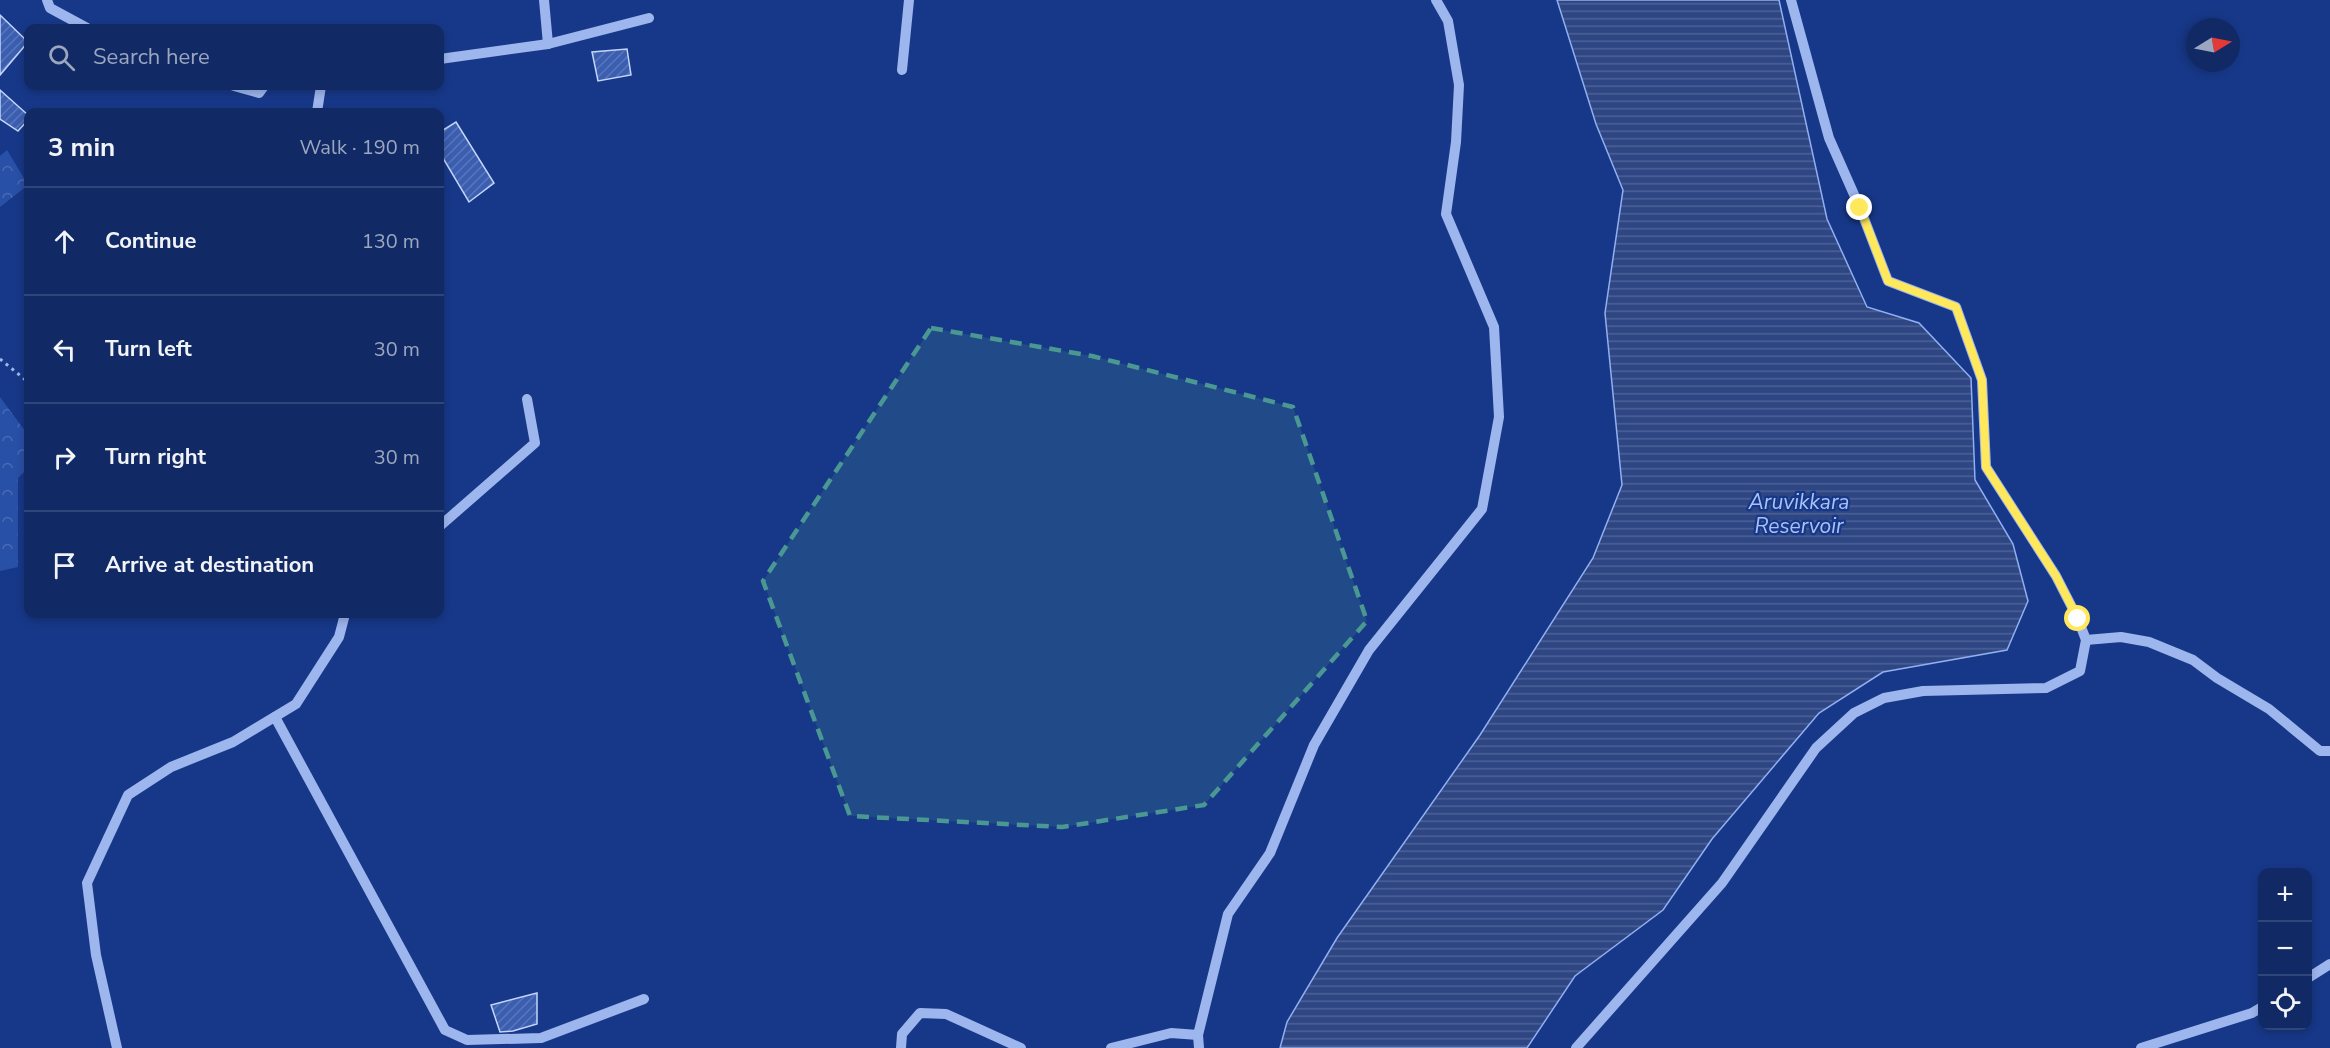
<!DOCTYPE html>
<meta charset="utf-8">
<style>
body{margin:0;font-family:"Nunito Sans",sans-serif;background:#1a326c;color:#f1f3f6}
.controls{position:absolute;right:18px;bottom:18px;display:grid;overflow:hidden;border-radius:12px;box-shadow:0 3px 9px #0003}
.controls button{width:54px;height:54px;display:grid;place-items:center;padding:0;border:0;border-bottom:2px solid #30467a;background:#112a66;color:#f1f3f6;font:30px sans-serif}
.compass{position:absolute;left:2186px;top:18px;width:54px;height:54px;border-radius:50%;background:#112a66;box-shadow:0 3px 9px #0003;rotate:80deg}
.stop{position:absolute;width:18px;height:18px;margin:-14px;border:4px solid #ffe85b;border-radius:50%;background:#fff}
.stop.end{background:#ffe85b;border-color:#fff;box-shadow:0 2px 6px #0008}
.list{margin:0;padding:0;list-style:none}
h2{display:flex;justify-content:space-between;align-items:center;height:78px;margin:0;padding:0 24px;font-size:26px}
h2 small{font-size:20px;font-weight:400;color:#9ca7bf}
.list li{display:grid;grid-template-columns:39px 1fr auto;gap:18px;align-items:center;box-sizing:border-box;height:108px;padding:0 24px;border-top:2px solid #30467a}
.list b{display:block;font-size:22px;white-space:nowrap}
.list em{font-size:20px;font-style:normal;color:#9ca7bf}
.icon{flex:none;width:33px;height:33px;fill:none;stroke:currentColor;stroke-width:2;stroke-linecap:round;stroke-linejoin:round}
.map{position:relative;flex:none;width:2330px;height:1048px;overflow:hidden}
.search{position:absolute;background:#112a66;box-shadow:0 3px 9px #0003;left:24px;top:24px;width:420px;height:66px;display:flex;align-items:center;gap:15px;box-sizing:border-box;padding:0 21px;border-radius:12px;color:#9ca7bf;font-size:22px}
.panel{position:absolute;background:#112a66;box-shadow:0 3px 9px #0003;left:24px;top:108px;width:420px;height:510px;border-radius:12px}
.map>svg:first-child{display:block}
</style>
<div class="map">
<svg width="2330" height="1048" viewBox="0 0 2330 1048">
<defs>
<pattern id="park-crowns" width="20" height="18" patternUnits="userSpaceOnUse" patternTransform="scale(1.5)"><rect width="20" height="18" fill="#2950a7"/><path d="M2 6a3 3 0 1 1 6 0M12 15a3 3 0 1 1 6 0" fill="none" stroke="#496ab4"/></pattern>
<pattern id="water-rules" width="6" height="5" patternUnits="userSpaceOnUse" patternTransform="scale(1.5)"><rect width="6" height="5" fill="#2e4683"/><path d="M0 2.5h6" fill="none" stroke="#4d6296"/></pattern>
<pattern id="building-hatch" width="6" height="6" patternUnits="userSpaceOnUse" patternTransform="scale(1.5)"><rect width="6" height="6" fill="#3b5eb0"/><path d="M-1 1l2-2M0 6l6-6M5 7l2-2" fill="none" stroke="#5876bc"/></pattern>
</defs>
<rect width="100%" height="100%" fill="#173888"/>
<g fill="url(#park-crowns)">
<path d="M 7,150 L 28,185 L 0,207 L 0,156 Z"/>
<path d="M 0,397 L 28,435 L 28,468 L 18,478 L 18,567 L 0,571 Z"/>
</g>
<path fill="url(#water-rules)" stroke="#91aff1" stroke-width="1.5" d="M 1557,0 L 1779,0 L 1827,219 L 1867,307 L 1919,323 L 1971,378 L 1975,480 L 2013,544 L 2028,601 L 2007,650 L 1883,672 L 1819,713 L 1712,839 L 1663,910 L 1575,976 L 1527,1048 L 1280,1048 L 1287,1022 L 1337,938 L 1480,735 L 1593,558 L 1622,485 L 1605,313 L 1623,190 L 1596,124 Z"/>
<g fill="url(#building-hatch)" stroke="#c4d5fa" stroke-width="1.5">
<path d="M 0,15 L 28,42 L 0,75 Z"/>
<path d="M 627,49 L 631,75 L 598,81 L 592,52 Z"/>
<path d="M 0,90 L 28,115 L 28,120 L 18,131 L 0,119 Z"/>
<path d="M 456,122 L 494,183 L 469,202 L 440,153 L 440,132 Z"/>
<path d="M 537,993 L 537,1024 L 513,1031 L 500,1032 L 491,1005 Z"/>
</g>
<g fill="none" stroke-linecap="round" stroke-linejoin="round">
<path stroke="#9eb6ee" stroke-width="3" stroke-dasharray="3 4.5" stroke-linecap="butt" d="M 0,359 L 28,382"/>
<g stroke="#9eb6ee" stroke-width="10">
<path d="M 47,0 L 50,8 L 87,28"/>
<path d="M 544,0 L 548,44"/>
<path d="M 440,59 L 548,44 L 649,18"/>
<path d="M 902,70 L 909,0"/>
<path d="M 234,86 L 259,93 L 264,86"/>
<path d="M 317,112 L 321,86"/>
<path d="M 440,526 L 535,443 L 527,399"/>
<path d="M 2086,640 L 2121,637 L 2149,642 L 2193,660 L 2217,678 L 2269,709 L 2320,751 L 2330,751"/>
<path d="M 275,717 L 445,1030 L 467,1040 L 541,1038 L 644,999"/>
<path d="M 2308,978 L 2330,964"/>
<path d="M 117,1048 L 96,955 L 87,883 L 128,795 L 171,767 L 233,742 L 296,704 L 339,637 L 345,614"/>
<path d="M 901,1048 L 902,1034 L 920,1013 L 946,1014 L 1021,1048"/>
<path d="M 1111,1048 L 1171,1033 L 1198,1035"/>
<path d="M 1199,1048 L 1198,1035 L 1228,914 L 1270,853 L 1314,745 L 1369,650 L 1482,509 L 1499,417 L 1494,327 L 1446,214 L 1456,142 L 1459,85 L 1448,21 L 1436,0"/>
<path d="M 1576,1048 L 1722,883 L 1816,748 L 1854,713 L 1884,698 L 1923,691 L 2046,688 L 2080,671 L 2086,640 L 2078,619 L 2056,576 L 1986,467 L 1982,380 L 1956,307 L 1888,281 L 1860,208 L 1829,138 L 1791,0"/>
<path d="M 2141,1048 L 2252,1013 L 2262,1007"/>
</g>
</g>
<g fill="none" stroke-linecap="round" stroke-linejoin="round">
<path stroke="#ffe85b" stroke-width="8" d="M 1860,208 L 1888,281 L 1956,307 L 1982,380 L 1986,467 L 2056,576 L 2078,619"/>
</g>
<path fill="#4b9892" fill-opacity="0.2" stroke="#4b9892" stroke-width="4.5" stroke-dasharray="12 8" stroke-linejoin="round" d="M 931,328 L 1092,356 L 1293,407 L 1367,621 L 1204,805 L 1062,827 L 850,816 L 763,581 Z"/>
<g text-anchor="middle" stroke-width="4.5" stroke-linejoin="round" paint-order="stroke">
<g font-size="21" font-style="italic" fill="#aac1f5" stroke="#173888">
<text x="1799" y="509">Aruvikkara<tspan x="1799" dy="24">Reservoir</tspan></text>
</g>
</g>
</svg>
<div class="controls">
<button>+</button>
<button>−</button>
<button><svg class="icon" aria-label="locate" viewBox="0 0 24 24"><circle cx="12" cy="12" r="6"/><path d="M12 2v4M12 18v4M2 12h4M18 12h4"/></svg></button>
</div>
<svg class="compass" viewBox="-18 -18 36 36"><path d="M0-13l5 13h-10z" fill="#e53935"/><path d="M0 13l5-13h-10z" fill="#9ca7bf"/></svg>
<div class="stop" style="left:2078px;top:619px"></div>
<div class="stop end" style="left:1860px;top:208px"></div>
<div class="search"><svg class="icon" aria-label="search" viewBox="0 0 24 24"><circle cx="10" cy="10" r="6"/><path d="M15 15l6 6"/></svg>Search here</div>
<section class="panel">
<h2>3 min<small>Walk · 190 m</small></h2>
<ul class="list">
<li><svg class="icon" aria-label="ahead" viewBox="0 0 24 24"><path d="M12 20V5M6 11l6-6 6 6"/></svg><div><b>Continue</b></div><em>130 m</em></li>
<li><svg class="icon" aria-label="left" viewBox="0 0 24 24"><path d="M17 20v-9H6M10 6l-5 5 5 5"/></svg><div><b>Turn left</b></div><em>30 m</em></li>
<li><svg class="icon" aria-label="right" viewBox="0 0 24 24"><path d="M7 20v-9h11M14 6l5 5-5 5"/></svg><div><b>Turn right</b></div><em>30 m</em></li>
<li><svg class="icon" aria-label="arrive" viewBox="0 0 24 24"><path d="M6 21V4h12l-3 4 3 4H6"/></svg><div><b>Arrive at destination</b></div></li>
</ul>
</section>
</div>
